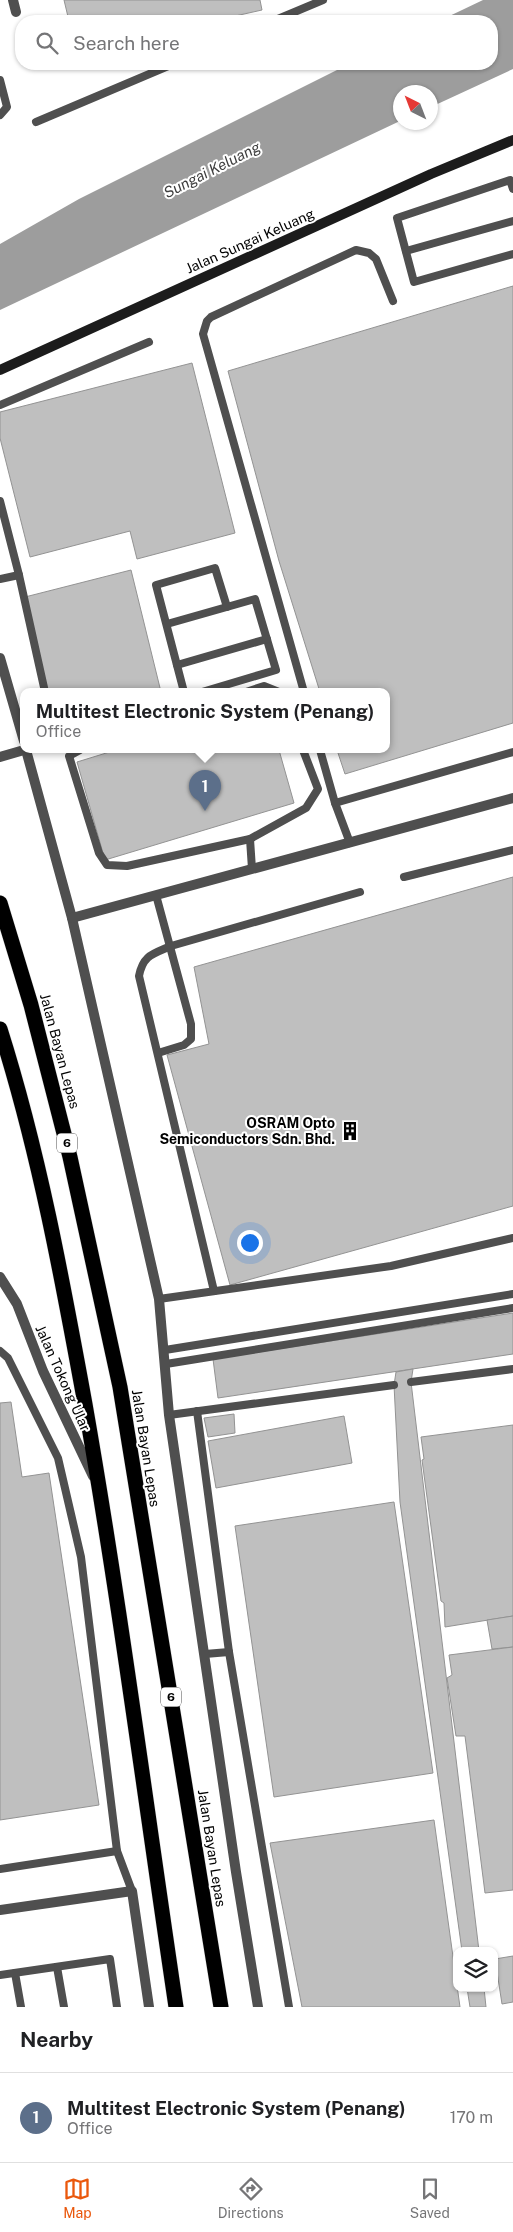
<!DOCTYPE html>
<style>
body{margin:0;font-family:"Public Sans",sans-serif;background:#f6f6f6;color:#202124}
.controls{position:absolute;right:15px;bottom:15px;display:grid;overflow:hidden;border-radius:10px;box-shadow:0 1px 4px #0004}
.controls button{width:45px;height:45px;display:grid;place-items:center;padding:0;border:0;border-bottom:1px solid #e0e0e0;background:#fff;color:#202124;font:25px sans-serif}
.compass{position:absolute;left:393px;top:85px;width:45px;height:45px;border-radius:50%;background:#fff;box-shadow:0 1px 4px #0004;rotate:318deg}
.you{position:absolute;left:249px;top:1242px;width:18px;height:18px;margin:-12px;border:4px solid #fff;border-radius:50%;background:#1a73e8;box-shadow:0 0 0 8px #1a73e833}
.badge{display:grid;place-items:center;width:32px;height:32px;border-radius:50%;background:#ea580c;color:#fff;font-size:16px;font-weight:700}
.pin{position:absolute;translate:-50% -41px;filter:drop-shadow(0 1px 2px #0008)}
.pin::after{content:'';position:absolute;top:26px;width:18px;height:15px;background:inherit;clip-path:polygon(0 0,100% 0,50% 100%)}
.popup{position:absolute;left:20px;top:688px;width:370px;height:65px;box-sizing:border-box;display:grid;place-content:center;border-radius:10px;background:#fff;filter:drop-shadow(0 1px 4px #0005);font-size:16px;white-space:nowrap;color:#757577}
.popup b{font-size:19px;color:#202124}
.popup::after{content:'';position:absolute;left:50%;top:100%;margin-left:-10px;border:10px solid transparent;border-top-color:#fff}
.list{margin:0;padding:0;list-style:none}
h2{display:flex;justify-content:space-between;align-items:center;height:65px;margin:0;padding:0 20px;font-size:21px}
h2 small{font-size:16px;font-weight:400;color:#757577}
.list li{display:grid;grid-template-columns:32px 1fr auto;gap:15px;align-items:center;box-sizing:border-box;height:90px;padding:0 20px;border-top:1px solid #e0e0e0}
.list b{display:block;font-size:19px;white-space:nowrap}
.list p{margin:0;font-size:16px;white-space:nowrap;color:#757577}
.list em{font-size:16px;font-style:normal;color:#757577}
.icon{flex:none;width:28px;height:28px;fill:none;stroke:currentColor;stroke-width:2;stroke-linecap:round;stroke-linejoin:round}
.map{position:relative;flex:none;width:513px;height:2007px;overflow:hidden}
.search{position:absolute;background:#fff;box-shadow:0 1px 4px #0004;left:15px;right:15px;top:15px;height:55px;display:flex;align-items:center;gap:12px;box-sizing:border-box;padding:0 18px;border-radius:20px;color:#757577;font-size:19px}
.sheet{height:155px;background:#fff}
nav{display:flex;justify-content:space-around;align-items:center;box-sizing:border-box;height:70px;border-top:1px solid #e0e0e0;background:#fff;font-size:14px;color:#757577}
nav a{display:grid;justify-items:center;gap:2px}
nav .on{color:#ea580c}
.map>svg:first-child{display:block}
</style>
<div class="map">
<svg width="513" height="2007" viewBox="0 0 513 2007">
<rect width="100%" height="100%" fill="#fff"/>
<path fill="#9d9d9d" d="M 483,0 L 513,0 L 513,69 L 431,107 L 430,92 L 400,92 L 400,121 L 0,310 L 0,244 L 79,199 L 349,64 L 492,64 L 492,21 L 439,21 Z"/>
<g fill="#bfbfbf" stroke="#939393">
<path d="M 64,0 L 260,0 L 262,10 L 213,21 L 69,21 Z"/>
<path d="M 513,286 L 513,723 L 345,774 L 337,750 L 386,750 L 386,692 L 320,692 L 279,561 L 228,371 Z"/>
<path d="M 192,363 L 235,533 L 137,559 L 130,531 L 30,557 L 0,438 L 0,412 Z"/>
<path d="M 131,570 L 161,692 L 48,692 L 25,597 Z"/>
<path d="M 116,750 L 279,750 L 294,803 L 105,860 L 77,762 Z"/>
<path d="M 513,877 L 513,1206 L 230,1285 L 167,1055 L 209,1044 L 194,967 Z"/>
<path d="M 513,1313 L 513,1354 L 218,1398 L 213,1359 Z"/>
<path d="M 413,1369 L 411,1382 L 479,1951 L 462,1951 L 400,1502 L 394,1385 L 396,1372 Z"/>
<path d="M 11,1402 L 22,1477 L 49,1473 L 99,1805 L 0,1820 L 0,1403 Z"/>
<path d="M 234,1414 L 235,1433 L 208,1437 L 204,1418 Z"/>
<path d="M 344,1416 L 352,1463 L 216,1488 L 208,1441 Z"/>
<path d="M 513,1425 L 513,1616 L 445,1627 L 444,1603 L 441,1601 L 422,1460 L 424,1459 L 421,1437 Z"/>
<path d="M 394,1502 L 433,1773 L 274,1797 L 235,1526 Z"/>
<path d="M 513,1616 L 513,1647 L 492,1649 L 487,1620 Z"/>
<path d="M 513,1647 L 513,1890 L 485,1893 L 465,1736 L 456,1736 L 447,1678 L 452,1675 L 449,1655 Z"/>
<path d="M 434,1820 L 460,2007 L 302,2007 L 270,1843 Z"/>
<path d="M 513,1956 L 513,2002 L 502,2004 L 495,1959 Z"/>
<path d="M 467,1988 L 484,1988 L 486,2007 L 470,2007 Z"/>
</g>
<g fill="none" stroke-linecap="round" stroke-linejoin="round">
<g stroke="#dbdbdb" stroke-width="16">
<g id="highway">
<path d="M 0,903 L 31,1005 L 70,1157 L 120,1387 L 221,2007"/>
<path d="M 0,1029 C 39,1152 62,1278 85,1404 C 120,1604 146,1806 176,2007"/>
</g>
</g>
<g stroke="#4f4f4f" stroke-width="8">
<path d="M 273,21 L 323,0"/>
<path d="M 0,80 L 7,107 L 0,115"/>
<path d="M 36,122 L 173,64"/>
<path d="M 513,189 L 510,180 L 397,218 L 414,282 L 513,254"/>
<path d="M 406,251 L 513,221"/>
<path d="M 0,405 L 149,342"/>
<path d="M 0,501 L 19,575 L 0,579"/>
<path d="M 19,575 L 45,692"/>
<path d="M 167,624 L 255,599 L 276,670 L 202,692"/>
<path d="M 177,665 L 267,639"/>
<path d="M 184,692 L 156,585 L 215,568 L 227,607"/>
<path d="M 246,692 L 264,686 L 279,692"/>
<path d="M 304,692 L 203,334 L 207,321 L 211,317 L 356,250 L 369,253 L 376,259 L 393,301"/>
<path d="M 80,750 L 69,756 L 99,853 L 107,865 L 127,866 L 250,839 L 252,869"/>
<path d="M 320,750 L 335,803 L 350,843"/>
<path d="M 335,803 L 513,752"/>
<path d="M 250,839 L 306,808 L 318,789 L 303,750"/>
<path d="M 404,877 L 513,850"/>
<path d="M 156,895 L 191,1024 L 191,1039 L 184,1045 L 158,1053"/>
<path d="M 214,1291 L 139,976 C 143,955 153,954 171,946 L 360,892"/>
<path d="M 159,1299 L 391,1266 L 513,1238"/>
<path d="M 165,1350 L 513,1294"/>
<path d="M 0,1351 L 8,1358 L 58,1458 L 81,1557 L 117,1851 L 132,1891"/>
<path d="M 166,1364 L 513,1308"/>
<path d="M 411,1382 L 513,1369"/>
<path d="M 197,1411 L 229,1652 L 289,2007"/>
<path d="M 169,1415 L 394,1385"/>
<path d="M 205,1654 L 229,1652"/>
<path d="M 0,1869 L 117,1851"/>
<path d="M 57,1967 L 64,2007"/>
<path d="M 15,1973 L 21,2007"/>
<path d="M 0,1975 L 110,1959 L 117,2007"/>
</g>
<g stroke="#4f4f4f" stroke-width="10">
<path d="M 13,0 L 16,12"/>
<path d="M 0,658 L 24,741"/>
<path d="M 26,750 L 72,918 L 159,1299 L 169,1415 L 236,1872 L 258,2007"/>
<path d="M 0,757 L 24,750"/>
<path d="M 72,918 L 513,798"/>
<path d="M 0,1277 L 17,1304 L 43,1371 L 93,1476"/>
<path d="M 0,1910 L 132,1891 L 149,2007"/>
</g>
<path stroke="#1c1c1c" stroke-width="10" d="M 0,370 L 431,174 L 513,140"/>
<use href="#highway" stroke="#000" stroke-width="15"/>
</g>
<defs>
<g id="building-bare" transform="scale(1.5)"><path d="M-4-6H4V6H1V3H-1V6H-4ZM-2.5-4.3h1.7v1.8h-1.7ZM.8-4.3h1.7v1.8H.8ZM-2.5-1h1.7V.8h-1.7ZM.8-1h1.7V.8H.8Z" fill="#000" stroke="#fff" stroke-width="2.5" paint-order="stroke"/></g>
</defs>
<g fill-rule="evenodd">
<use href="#building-bare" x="350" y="1131"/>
</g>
<g text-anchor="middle" stroke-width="4" stroke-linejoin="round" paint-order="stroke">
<g fill="#fff" stroke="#4c4c4c" stroke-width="1">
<rect x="57" y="1133.5" width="20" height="19" rx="4"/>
<rect x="161" y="1687.5" width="20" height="19" rx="4"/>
</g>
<g font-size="12" font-weight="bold" fill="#000">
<text x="67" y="1147">6</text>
<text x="171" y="1701">6</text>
</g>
<g font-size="14" fill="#000" stroke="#fff">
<text transform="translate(250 241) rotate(-24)" y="5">Jalan Sungai Keluang</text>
<text transform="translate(60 1051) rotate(75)" y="5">Jalan Bayan Lepas</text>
<text transform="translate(63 1378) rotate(66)" y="5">Jalan Tokong Ular</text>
<text transform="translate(146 1448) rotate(81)" y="5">Jalan Bayan Lepas</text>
<text transform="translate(212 1848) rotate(81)" y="5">Jalan Bayan Lepas</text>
</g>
<g font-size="14" font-weight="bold" fill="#000" stroke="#fff" text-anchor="end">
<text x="335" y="1128">OSRAM Opto<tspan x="335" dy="16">Semiconductors Sdn. Bhd.</tspan></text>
</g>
<g font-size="15" font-style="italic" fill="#3e3e3e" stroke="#fff">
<text transform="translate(212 170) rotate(-27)" y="5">Sungai Keluang</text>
</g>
</g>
</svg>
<div class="controls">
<button><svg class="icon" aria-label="layers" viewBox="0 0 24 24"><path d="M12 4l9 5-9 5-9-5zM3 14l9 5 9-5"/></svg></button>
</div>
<svg class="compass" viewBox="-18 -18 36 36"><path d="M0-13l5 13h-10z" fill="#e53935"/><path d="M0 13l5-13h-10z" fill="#757577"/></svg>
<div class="you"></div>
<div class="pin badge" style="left:205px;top:811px;background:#5c6f8a">1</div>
<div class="popup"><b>Multitest Electronic System (Penang)</b>Office</div>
<div class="search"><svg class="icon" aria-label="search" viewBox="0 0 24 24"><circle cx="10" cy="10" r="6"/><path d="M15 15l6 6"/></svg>Search here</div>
</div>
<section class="sheet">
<h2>Nearby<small></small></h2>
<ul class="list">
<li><span class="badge" style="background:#5c6f8a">1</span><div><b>Multitest Electronic System (Penang)</b><p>Office</p></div><em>170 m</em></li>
</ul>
</section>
<nav>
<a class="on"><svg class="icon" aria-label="map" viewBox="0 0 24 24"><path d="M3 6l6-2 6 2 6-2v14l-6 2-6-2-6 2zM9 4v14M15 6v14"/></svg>Map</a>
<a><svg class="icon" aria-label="directions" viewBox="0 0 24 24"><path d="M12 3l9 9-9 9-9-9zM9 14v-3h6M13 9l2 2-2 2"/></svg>Directions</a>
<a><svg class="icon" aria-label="saved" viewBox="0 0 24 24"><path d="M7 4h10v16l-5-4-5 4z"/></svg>Saved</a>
</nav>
